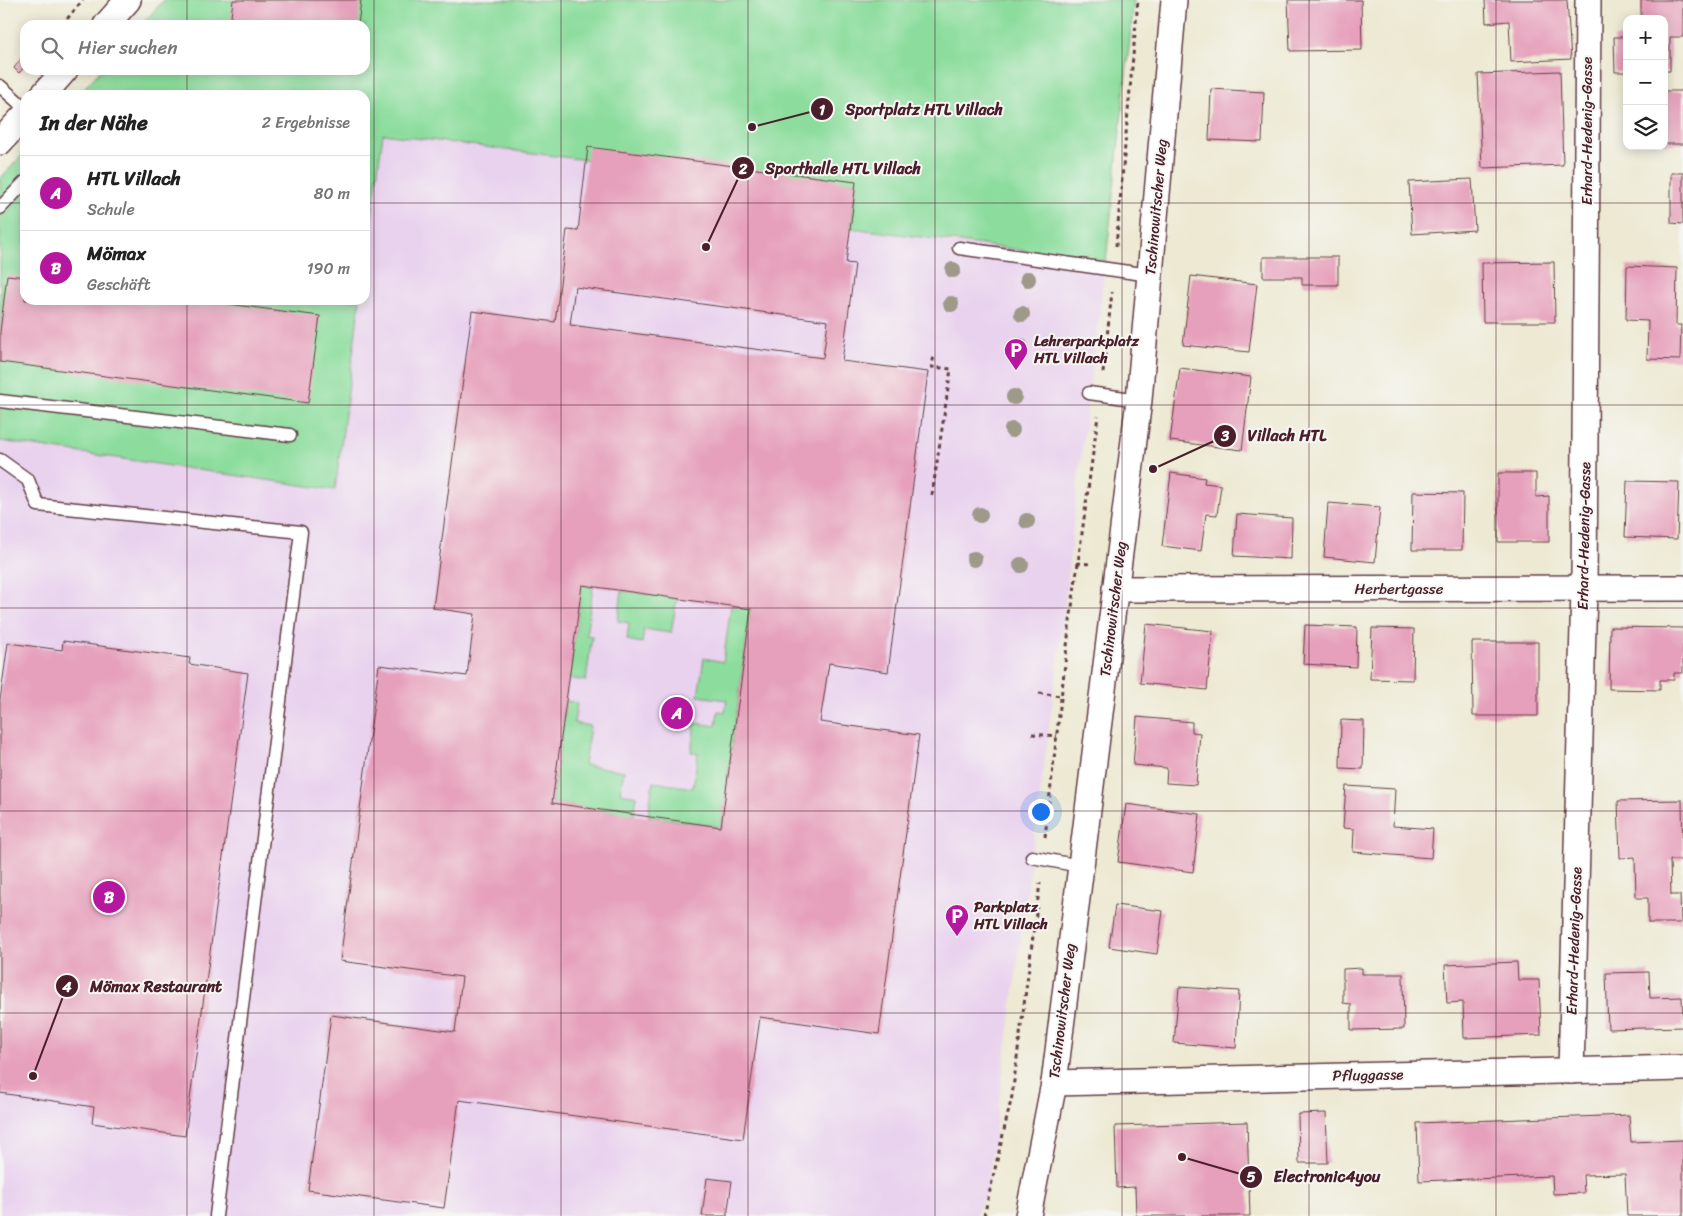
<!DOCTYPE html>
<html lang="de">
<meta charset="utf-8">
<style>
body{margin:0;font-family:Sriracha,sans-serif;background:#f2f2f2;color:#222}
.controls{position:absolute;right:15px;top:15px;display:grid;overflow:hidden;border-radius:10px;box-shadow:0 2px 12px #0003}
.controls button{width:45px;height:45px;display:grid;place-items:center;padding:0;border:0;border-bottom:1px solid #e0e0e0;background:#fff;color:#222;font:25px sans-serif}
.you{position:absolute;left:1040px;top:811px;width:18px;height:18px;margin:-12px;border:4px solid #fff;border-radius:50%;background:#1a73e8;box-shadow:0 0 0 8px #1a73e833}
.badge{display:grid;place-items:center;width:32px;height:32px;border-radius:50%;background:#b5179e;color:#fff;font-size:16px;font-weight:700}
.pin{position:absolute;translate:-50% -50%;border:2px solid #fff;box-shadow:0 1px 5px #0006}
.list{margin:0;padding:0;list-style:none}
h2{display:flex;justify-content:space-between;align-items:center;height:65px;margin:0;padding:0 20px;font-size:21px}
h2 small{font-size:16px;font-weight:400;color:#767676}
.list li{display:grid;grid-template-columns:32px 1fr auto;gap:15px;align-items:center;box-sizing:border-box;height:75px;padding:0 20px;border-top:1px solid #e0e0e0}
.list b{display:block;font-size:19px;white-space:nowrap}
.list p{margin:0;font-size:16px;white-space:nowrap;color:#767676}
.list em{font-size:16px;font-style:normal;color:#767676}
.icon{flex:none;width:28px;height:28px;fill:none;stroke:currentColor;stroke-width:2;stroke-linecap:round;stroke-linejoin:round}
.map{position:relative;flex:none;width:1683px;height:1216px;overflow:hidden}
.search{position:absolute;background:#fff;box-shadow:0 2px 12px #0003;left:20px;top:20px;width:350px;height:55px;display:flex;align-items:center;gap:12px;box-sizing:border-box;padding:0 18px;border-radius:15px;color:#767676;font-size:19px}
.panel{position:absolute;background:#fff;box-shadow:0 2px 12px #0003;left:20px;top:90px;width:350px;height:215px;border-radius:15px}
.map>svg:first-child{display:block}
</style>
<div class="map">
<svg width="1683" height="1216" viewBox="0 0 1683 1216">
<rect width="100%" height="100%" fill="#f6f6f2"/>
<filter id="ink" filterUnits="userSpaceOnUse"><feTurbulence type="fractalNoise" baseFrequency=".02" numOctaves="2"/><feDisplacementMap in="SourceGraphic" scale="10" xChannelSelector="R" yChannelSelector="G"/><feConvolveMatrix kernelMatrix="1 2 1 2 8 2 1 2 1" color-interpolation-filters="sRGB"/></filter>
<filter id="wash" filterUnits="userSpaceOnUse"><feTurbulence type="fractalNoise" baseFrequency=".0096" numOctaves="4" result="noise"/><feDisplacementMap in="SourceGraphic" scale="20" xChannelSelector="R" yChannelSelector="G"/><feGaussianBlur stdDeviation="1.12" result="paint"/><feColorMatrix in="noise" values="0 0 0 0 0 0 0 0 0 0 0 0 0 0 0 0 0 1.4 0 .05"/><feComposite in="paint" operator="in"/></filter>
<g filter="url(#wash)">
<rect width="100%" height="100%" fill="#ede9d3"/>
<path fill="#e9d2ee" d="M 383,133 L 586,160 L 588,147 L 856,182 L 851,228 L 1106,261 L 1078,480 L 1063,623 L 987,1192 L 975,1216 L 0,1216 L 0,441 L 69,452 L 360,300 L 365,300 L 365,263 Z"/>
<g fill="#8cdd9d" stroke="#6b7e64">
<path d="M 164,0 L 1134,0 L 1106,261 L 851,228 L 856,182 L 587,160 L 383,134 L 365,264 L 365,95 L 78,95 L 101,70 L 365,70 L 365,25 L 141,25 Z"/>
<path d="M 25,152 L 25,300 L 360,300 L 335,490 L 0,441 L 0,179 Z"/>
<path d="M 582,585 L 593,587 L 586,635 L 592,636 L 586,681 L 569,678 Z"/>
<path d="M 622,591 L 677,598 L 671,633 L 644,629 L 642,643 L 627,640 L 629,623 L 618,621 Z"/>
<path d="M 731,606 L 751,609 L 721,827 L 648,816 L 653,782 L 693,788 L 698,753 L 691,752 L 695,723 L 716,726 L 718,711 L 725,712 L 727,700 L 698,696 L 704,658 L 723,662 Z"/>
<path d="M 566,701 L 577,703 L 574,723 L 590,726 L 584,765 L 624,771 L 620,793 L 637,796 L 634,815 L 552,803 Z"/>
</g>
<g id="blocks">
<g fill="#e6a0bb" fill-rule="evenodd">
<path d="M 233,0 L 361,0 L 358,25 L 230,25 Z"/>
<path d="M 1288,0 L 1361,0 L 1362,50 L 1290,51 Z"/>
<path d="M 1485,0 L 1567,0 L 1571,59 L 1511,62 L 1509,21 L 1486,23 Z"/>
<path d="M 1641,0 L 1683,0 L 1683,37 L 1670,37 L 1670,71 L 1664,71 L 1664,19 L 1641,19 Z"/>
<path d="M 1614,37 L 1627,37 L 1627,72 L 1615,72 Z"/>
<path d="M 25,54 L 25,66 L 19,73 L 14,68 Z"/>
<path d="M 318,70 L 353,70 L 352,75 Z"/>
<path d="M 1560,71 L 1563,165 L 1482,168 L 1478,74 Z"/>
<path d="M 1211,89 L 1264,92 L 1262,142 L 1209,140 Z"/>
<rect x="1664" y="91" width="19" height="53"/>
<path d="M 588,147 L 856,182 L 846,263 L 855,264 L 842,361 L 928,372 L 888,672 L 829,663 L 820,722 L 919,735 L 879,1034 L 760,1017 L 743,1139 L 459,1100 L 444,1208 L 308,1190 L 331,1015 L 455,1032 L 462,977 L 340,961 L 379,665 L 467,676 L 475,614 L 433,608 L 472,311 L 555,322 L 567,230 L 578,231 ZM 575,287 L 828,321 L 823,358 L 570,325 ZM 582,585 L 751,609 L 721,827 L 552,803 Z"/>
<path d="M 1671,173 L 1683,173 L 1683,224 L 1671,223 Z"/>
<path d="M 1472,179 L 1475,230 L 1412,234 L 1409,182 Z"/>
<path d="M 1263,257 L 1338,257 L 1338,285 L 1302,285 L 1302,277 L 1263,277 Z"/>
<path d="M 1554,262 L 1555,322 L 1483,322 L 1482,263 Z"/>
<path d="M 1627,266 L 1677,268 L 1676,325 L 1681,325 L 1680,360 L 1647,359 L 1648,321 L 1626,320 Z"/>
<path d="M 7,275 L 25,277 L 25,300 L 197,300 L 320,316 L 308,403 L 0,362 L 0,332 Z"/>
<path d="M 1191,276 L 1257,284 L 1249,352 L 1183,345 Z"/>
<path d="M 1180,368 L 1251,377 L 1242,450 L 1170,441 Z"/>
<path d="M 1171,473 L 1205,478 L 1204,483 L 1221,485 L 1217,515 L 1206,514 L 1201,551 L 1162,546 Z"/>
<path d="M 1498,473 L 1536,473 L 1536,497 L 1549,496 L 1549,542 L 1498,542 Z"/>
<path d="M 1627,481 L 1679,482 L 1677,539 L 1625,537 Z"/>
<path d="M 1413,492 L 1463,493 L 1462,550 L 1412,550 Z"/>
<path d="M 1328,503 L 1380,507 L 1375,562 L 1324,557 Z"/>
<path d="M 1237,514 L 1292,518 L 1291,559 L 1234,556 Z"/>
<path d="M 1146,624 L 1213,631 L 1207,690 L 1140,683 Z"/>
<path d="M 1305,625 L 1357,627 L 1356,667 L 1303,664 Z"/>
<path d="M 1610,627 L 1683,628 L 1683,673 L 1674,673 L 1674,680 L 1660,680 L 1660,690 L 1609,689 Z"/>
<path d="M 1372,628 L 1414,629 L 1413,680 L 1370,679 Z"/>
<path d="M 63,641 L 190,658 L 189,664 L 248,673 L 185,1136 L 92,1123 L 94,1107 L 0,1093 L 0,700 L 8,643 L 62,650 Z"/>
<path d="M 1472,642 L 1538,642 L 1538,716 L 1473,716 Z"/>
<path d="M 1137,717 L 1192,722 L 1192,732 L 1200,733 L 1196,785 L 1166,783 L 1167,768 L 1133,765 Z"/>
<path d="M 1341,720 L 1364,721 L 1363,769 L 1340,768 Z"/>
<path d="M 1346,786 L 1395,789 L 1393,826 L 1433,829 L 1431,858 L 1353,852 L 1354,829 L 1343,828 Z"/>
<path d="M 1682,800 L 1683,860 L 1670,860 L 1671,895 L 1680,895 L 1681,923 L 1648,923 L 1648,898 L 1636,898 L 1635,857 L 1620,858 L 1618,801 Z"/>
<path d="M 1126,804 L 1200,814 L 1193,872 L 1118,862 Z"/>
<path d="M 1115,905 L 1163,911 L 1157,954 L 1109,947 Z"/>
<path d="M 1517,962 L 1518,980 L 1539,980 L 1541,1035 L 1464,1038 L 1463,1002 L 1447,1003 L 1445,965 Z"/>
<path d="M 1362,968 L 1362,974 L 1403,974 L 1404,1029 L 1351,1030 L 1351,1004 L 1343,1003 L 1343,969 Z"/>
<path d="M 1649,972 L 1650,998 L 1682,997 L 1683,1027 L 1608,1029 L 1606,973 Z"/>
<path d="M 1179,987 L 1239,991 L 1236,1048 L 1174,1043 Z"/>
<path d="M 1326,1113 L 1328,1163 L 1299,1163 L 1298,1114 Z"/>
<path d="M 1629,1115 L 1631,1142 L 1683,1140 L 1683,1216 L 1627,1216 L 1625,1174 L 1583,1175 L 1584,1193 L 1553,1194 L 1552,1176 L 1419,1181 L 1417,1123 Z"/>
<path d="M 1247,1122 L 1250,1216 L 1136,1216 L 1135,1187 L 1117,1188 L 1115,1126 Z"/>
<path d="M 707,1178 L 732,1181 L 727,1216 L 702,1216 Z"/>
</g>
</g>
</g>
<g filter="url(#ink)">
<use href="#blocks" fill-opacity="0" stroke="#623d44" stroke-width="1"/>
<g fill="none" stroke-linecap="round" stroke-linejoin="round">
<g stroke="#623d44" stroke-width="15">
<g id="lane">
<path d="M 0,86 L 25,108"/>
<path d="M 0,208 L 25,182"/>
<path d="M 959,248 L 1150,275"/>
<path d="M 1089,393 L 1139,400"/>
<path d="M 0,401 L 290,435"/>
<path d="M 0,460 L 28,480 L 38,505 L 301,532 L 216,1216"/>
<path d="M 1032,857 L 1080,866"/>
</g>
</g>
<g stroke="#623d44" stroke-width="28">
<g id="street">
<path d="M 106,25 L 128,0"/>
<path d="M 43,95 L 65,70"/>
<path d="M 0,142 L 25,115"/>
<path d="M 1115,589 L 1683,588"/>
<path d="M 1571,1071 L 1584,589 L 1588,0"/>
<path d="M 1054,1083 L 1683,1068"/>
<path d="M 1028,1216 L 1054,1083 L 1139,400 L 1174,0"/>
</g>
</g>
<g stroke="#623d44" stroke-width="3" stroke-dasharray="4 4" stroke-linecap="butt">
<path d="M 62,25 L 83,0"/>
<path d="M 1116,246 L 1138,0"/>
<path d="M 1103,373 L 1112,292"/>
<path d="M 932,495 L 951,369 L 932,367 L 934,355"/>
<path d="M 1077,563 L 1090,564"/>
<path d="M 1039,693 L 1061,696"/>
<path d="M 1032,734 L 1057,736"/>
<path d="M 1045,837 L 1069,629 L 1098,416"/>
<path d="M 984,1216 L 1012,1096 L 1040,883"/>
</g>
<use href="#lane" stroke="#fff" stroke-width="12"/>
<use href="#street" stroke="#fff" stroke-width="25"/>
</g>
<g fill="#9e9989">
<circle cx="953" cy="270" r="8"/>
<circle cx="1028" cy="279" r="8"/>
<circle cx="951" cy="304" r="8"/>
<circle cx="1022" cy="314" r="8"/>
<circle cx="1020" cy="346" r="8"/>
<circle cx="1014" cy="397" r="8"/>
<circle cx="1012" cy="430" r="8"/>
<circle cx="980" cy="515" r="8"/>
<circle cx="1027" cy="521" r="8"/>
<circle cx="974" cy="559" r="8"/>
<circle cx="1021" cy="565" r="8"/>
</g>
</g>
<path fill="none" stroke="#4a1f2b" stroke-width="1" stroke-opacity="0.55" d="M 187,0 L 187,25M 374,0 L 374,1216M 561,0 L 561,1216M 748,0 L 748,1216M 935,0 L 935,1216M 1122,0 L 1122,1216M 1309,0 L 1309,1216M 1496,0 L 1496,1216M 187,70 L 187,95M 0,203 L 25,203M 365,203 L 1683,203M 187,300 L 187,1216M 0,405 L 1683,405M 0,608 L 1683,608M 0,811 L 1683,811M 0,1013 L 1683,1013"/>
<defs>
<g id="parking-pin" transform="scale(1.25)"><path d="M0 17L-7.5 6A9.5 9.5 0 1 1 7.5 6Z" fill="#b5179e" stroke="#f6f6f2"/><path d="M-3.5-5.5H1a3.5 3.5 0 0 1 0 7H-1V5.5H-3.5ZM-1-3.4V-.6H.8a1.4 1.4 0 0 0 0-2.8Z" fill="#fff"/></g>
</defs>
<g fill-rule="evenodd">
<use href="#parking-pin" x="1016" y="350"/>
<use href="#parking-pin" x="957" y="916"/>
</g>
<g text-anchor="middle" stroke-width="4" stroke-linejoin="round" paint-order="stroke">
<g font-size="15" fill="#4a1f2b" stroke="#f6f6f2">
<text transform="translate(1587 131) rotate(-90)" y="5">Erhard-Hedenig-Gasse</text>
<text transform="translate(1156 207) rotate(-85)" y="5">Tschinowitscher Weg</text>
<text transform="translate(1584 536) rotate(-89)" y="5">Erhard-Hedenig-Gasse</text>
<text x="1399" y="594">Herbertgasse</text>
<text transform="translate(1113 609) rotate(-83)" y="5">Tschinowitscher Weg</text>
<text transform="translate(1574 941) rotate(-88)" y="5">Erhard-Hedenig-Gasse</text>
<text transform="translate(1062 1011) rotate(-83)" y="5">Tschinowitscher Weg</text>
<text transform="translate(1368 1075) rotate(-1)" y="5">Pfluggasse</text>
</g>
<g font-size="15" font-weight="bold" fill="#4a1f2b" stroke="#f6f6f2" text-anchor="start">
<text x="1034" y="346">Lehrerparkplatz<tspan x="1034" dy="17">HTL Villach</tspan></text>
<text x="974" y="912">Parkplatz<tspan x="974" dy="17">HTL Villach</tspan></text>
</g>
</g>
<path fill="none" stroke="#4a1f2b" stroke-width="2" d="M752 127L822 109M706 247L743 168M1153 469L1225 436M33 1076L67 986M1182 1157L1251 1177"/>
<g fill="#4a1f2b" stroke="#f6f6f2" stroke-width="2">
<circle cx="752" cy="127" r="5"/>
<circle cx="706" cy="247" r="5"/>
<circle cx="1153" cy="469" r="5"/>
<circle cx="33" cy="1076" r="5"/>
<circle cx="1182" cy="1157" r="5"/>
<circle cx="822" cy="109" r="12"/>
<circle cx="743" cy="168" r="12"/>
<circle cx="1225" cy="436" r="12"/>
<circle cx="67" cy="986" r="12"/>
<circle cx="1251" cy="1177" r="12"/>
</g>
<g font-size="15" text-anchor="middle" font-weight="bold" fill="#fff">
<text x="822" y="115">1</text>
<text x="743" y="174">2</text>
<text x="1225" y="441">3</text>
<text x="67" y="992">4</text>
<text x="1251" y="1182">5</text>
</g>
<g font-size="16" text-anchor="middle" font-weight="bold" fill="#4a1f2b" stroke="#f6f6f2" stroke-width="4" stroke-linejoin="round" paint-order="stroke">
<text x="924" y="115">Sportplatz HTL Villach</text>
<text x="843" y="174">Sporthalle HTL Villach</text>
<text x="1287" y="441">Villach HTL</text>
<text x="156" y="992">Mömax Restaurant</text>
<text x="1327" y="1182">Electronic4you</text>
</g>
</svg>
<div class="controls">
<button>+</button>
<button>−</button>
<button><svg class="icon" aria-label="layers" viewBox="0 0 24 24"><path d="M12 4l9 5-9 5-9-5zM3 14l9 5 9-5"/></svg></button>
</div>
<div class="you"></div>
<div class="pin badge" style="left:677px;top:713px">A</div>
<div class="pin badge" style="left:109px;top:897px">B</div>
<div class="search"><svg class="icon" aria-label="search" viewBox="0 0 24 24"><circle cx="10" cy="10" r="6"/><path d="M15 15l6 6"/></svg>Hier suchen</div>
<section class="panel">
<h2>In der Nähe<small>2 Ergebnisse</small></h2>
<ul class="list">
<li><span class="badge">A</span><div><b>HTL Villach</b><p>Schule</p></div><em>80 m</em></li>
<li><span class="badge">B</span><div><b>Mömax</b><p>Geschäft</p></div><em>190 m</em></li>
</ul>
</section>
</div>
